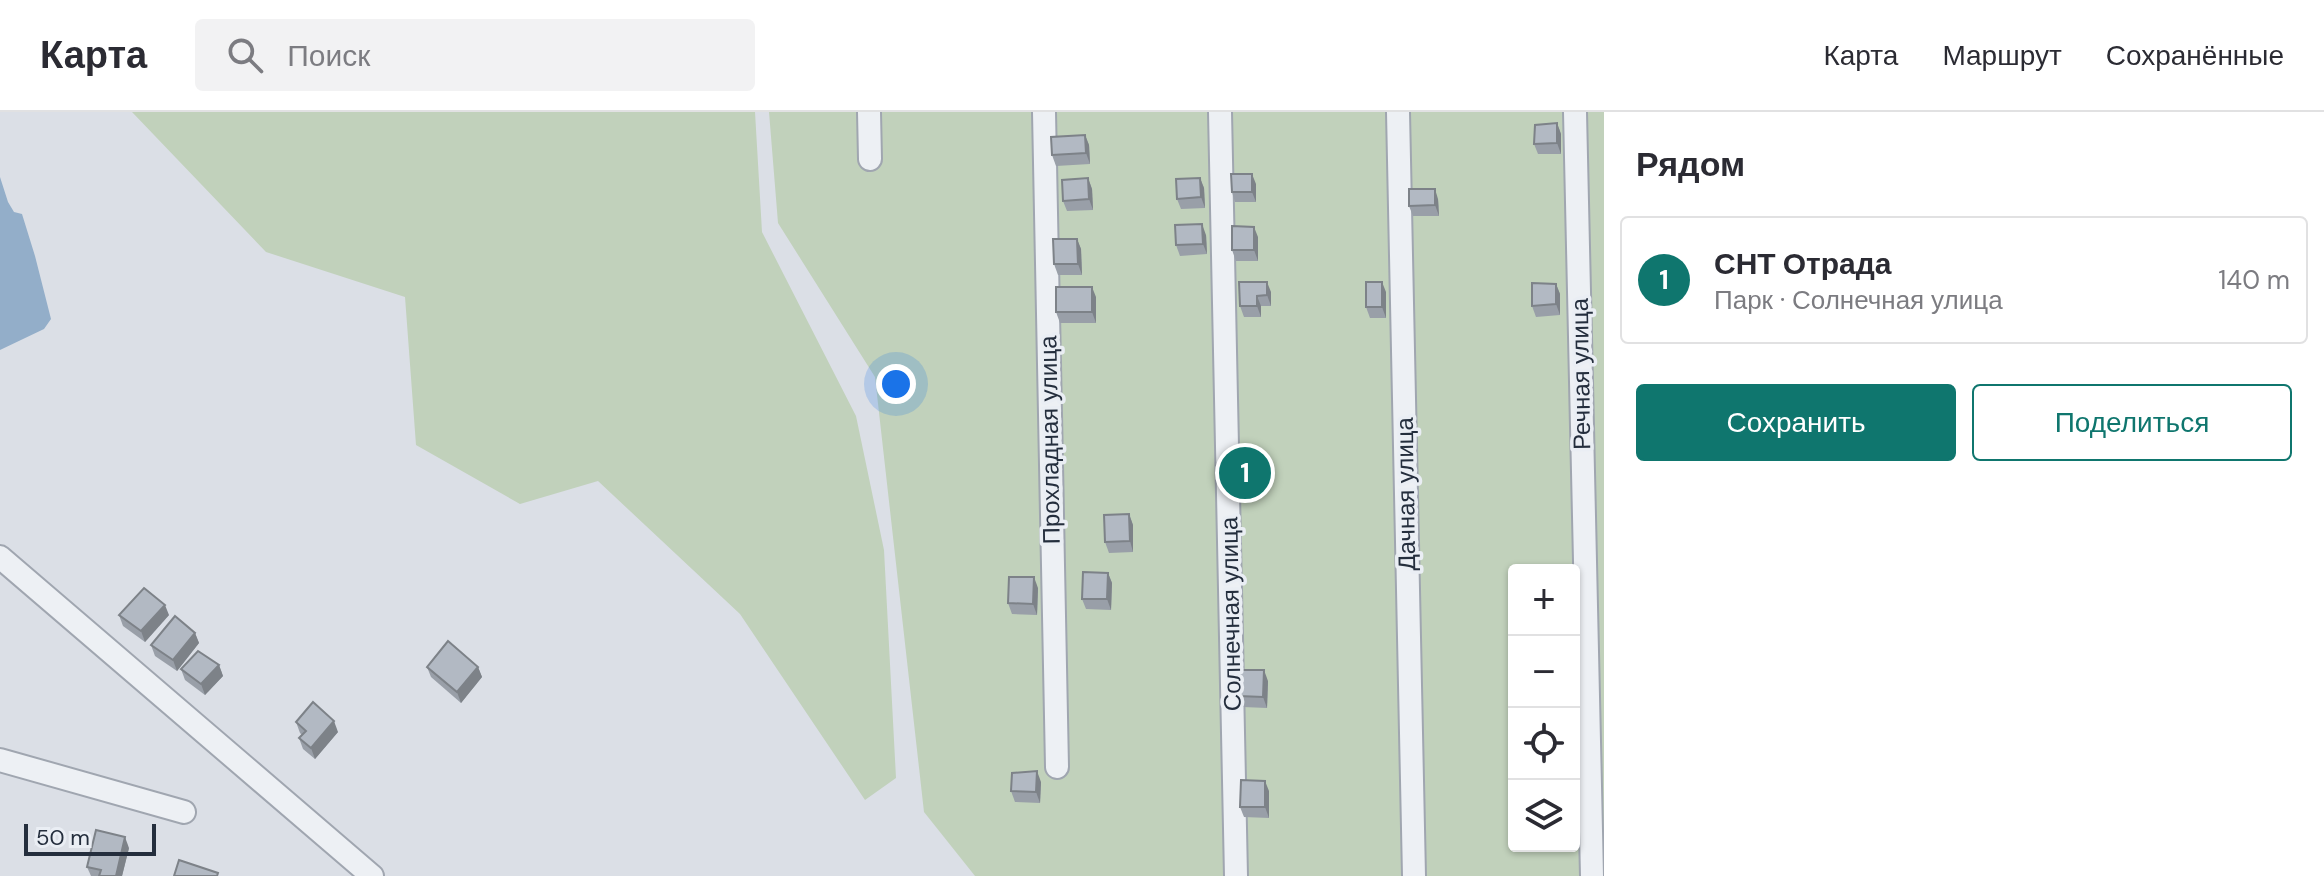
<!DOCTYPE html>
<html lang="ru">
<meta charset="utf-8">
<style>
body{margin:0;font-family:"DM Sans",sans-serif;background:#f2f2f3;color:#2b2b33}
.controls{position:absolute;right:24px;bottom:24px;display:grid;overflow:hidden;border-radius:8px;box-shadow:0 2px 6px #0004}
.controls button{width:72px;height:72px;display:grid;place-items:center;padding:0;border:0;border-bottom:2px solid #e1e1e2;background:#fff;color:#2b2b33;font:40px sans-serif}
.scale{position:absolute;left:24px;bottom:20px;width:132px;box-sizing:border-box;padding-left:8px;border:4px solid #242e3d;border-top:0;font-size:22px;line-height:28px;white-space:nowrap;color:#242e3d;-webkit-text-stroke:6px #eaeef4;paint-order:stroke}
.you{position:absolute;left:896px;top:272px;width:28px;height:28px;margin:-20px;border:6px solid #fff;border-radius:50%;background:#1a73e8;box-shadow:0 0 0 12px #1a73e833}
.badge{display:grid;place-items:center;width:52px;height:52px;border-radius:50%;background:#0f766e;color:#fff;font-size:26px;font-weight:700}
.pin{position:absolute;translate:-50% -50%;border:4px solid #fff;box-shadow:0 2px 8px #0006}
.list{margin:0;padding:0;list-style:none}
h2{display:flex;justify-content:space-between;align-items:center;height:104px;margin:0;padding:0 32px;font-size:34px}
h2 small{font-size:26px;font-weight:400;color:#7c7c81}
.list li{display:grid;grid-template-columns:52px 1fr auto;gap:24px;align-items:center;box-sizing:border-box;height:128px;margin:0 16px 16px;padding:0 16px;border:2px solid #e1e1e2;border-radius:8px}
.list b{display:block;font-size:30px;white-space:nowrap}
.list p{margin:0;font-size:26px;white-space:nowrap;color:#7c7c81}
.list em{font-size:26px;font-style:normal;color:#7c7c81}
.actions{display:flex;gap:16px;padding:24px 32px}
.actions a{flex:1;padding:18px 0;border:2px solid #0f766e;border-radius:8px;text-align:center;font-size:28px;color:#0f766e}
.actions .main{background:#0f766e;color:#fff}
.icon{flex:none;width:44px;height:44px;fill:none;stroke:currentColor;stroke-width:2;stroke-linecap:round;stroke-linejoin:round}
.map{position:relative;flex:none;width:1604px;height:764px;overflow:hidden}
header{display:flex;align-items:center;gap:48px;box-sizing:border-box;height:112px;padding:0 40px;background:#fff;border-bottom:2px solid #e1e1e2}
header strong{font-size:38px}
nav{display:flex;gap:44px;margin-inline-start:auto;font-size:28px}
.search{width:560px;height:72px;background:#f2f2f3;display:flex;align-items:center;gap:20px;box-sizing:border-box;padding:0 28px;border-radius:8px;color:#7c7c81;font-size:30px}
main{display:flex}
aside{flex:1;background:#fff}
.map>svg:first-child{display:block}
</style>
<header>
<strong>Карта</strong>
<div class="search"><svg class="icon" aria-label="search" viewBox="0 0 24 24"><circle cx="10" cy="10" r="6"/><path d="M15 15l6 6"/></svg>Поиск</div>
<nav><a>Карта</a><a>Маршрут</a><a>Сохранённые</a></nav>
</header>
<main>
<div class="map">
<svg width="1604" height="764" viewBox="0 0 1604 764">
<rect width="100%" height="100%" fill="#dbdfe6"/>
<g fill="#c1d1bb" fill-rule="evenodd">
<path d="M 132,0 L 755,0 L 762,120 L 856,304 L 884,438 L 896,666 L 865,688 L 740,502 L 598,369 L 520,392 L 416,333 L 405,185 L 266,140 Z"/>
<path d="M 769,0 L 1604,0 L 1604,764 L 975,764 L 924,700 L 875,265 L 778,111 ZM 1514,458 L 1574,458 L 1574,734 L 1514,734 Z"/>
</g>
<path fill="#93aec9" d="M 0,65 L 8,90 L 14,100 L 22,102 L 35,144 L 51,207 L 44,217 L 0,238 Z"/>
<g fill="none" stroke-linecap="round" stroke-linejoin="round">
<g stroke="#a0a6b0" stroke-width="26">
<g id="minor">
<path d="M 869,0 L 870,47"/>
<path d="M 1044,0 L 1057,655"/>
<path d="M 1220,0 L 1236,764"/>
<path d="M 1398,0 L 1414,764"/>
<path d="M 1575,0 L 1592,764"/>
<path d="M 0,445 L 372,764"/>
<path d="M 0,648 L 184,700"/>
</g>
</g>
<use href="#minor" stroke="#edf0f4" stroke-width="22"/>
</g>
<g fill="#999fa8">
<path d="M 1557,11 L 1561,22 L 1561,42 L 1538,42 L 1534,32 Z"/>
<path d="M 1085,23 L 1089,33 L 1090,52 L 1056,54 L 1052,43 Z"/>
<path d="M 1088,66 L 1092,77 L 1093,98 L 1067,99 L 1063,89 Z"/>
<path d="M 1200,66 L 1204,76 L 1205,96 L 1181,97 L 1177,87 Z"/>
<path d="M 1256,72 L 1256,90 L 1235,90 L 1232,80 Z"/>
<path d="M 1438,87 L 1439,104 L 1413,104 L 1409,94 Z"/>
<path d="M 1206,123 L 1207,142 L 1180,144 L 1176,133 Z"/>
<path d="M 1258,125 L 1258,149 L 1236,149 L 1232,138 Z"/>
<path d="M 1077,127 L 1081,137 L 1082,163 L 1058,163 L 1054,152 Z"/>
<path d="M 1239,170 L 1271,180 L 1271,194 L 1261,194 L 1261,205 L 1244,205 L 1240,194 Z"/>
<path d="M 1556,172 L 1560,182 L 1560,203 L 1536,205 L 1532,194 Z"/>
<path d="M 1386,180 L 1386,206 L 1370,206 L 1366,195 Z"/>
<path d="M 1096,185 L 1096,211 L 1060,211 L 1056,200 Z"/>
<path d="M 1129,402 L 1133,413 L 1133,440 L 1109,441 L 1105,430 Z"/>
<path d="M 1108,461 L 1112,471 L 1111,498 L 1086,497 L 1082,487 Z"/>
<path d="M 1038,476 L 1037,503 L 1012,502 L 1008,491 Z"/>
<path d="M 119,503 L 169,503 L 145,530 L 123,514 Z"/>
<path d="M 195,521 L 199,531 L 177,559 L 155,544 L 151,533 Z"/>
<path d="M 219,553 L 223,564 L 205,583 L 185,568 L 181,557 Z"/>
<path d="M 427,555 L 478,555 L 482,565 L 461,591 L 431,565 Z"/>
<path d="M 1268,569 L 1267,596 L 1243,595 L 1239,584 Z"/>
<path d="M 296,610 L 338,620 L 315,647 L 303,637 L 299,626 L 302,623 L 300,621 Z"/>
<path d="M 1041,670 L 1040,691 L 1015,690 L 1011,679 Z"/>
<path d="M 1269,679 L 1269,706 L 1244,705 L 1240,695 Z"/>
<path d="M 129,736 L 122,764 L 91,764 L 87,755 Z"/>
</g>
<g fill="#7d8288">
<path d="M 1557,11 L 1561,22 L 1561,42 L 1557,31 Z"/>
<path d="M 1085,23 L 1089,33 L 1090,52 L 1086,41 Z"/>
<path d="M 1252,62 L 1256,72 L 1256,90 L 1252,80 Z"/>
<path d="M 1088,66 L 1092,77 L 1093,98 L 1089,87 Z"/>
<path d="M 1200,66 L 1204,76 L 1205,96 L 1201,85 Z"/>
<path d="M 1435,77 L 1438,87 L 1439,104 L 1435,93 Z"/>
<path d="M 1202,112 L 1206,123 L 1207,142 L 1203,132 Z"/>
<path d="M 1254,115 L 1258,125 L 1258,149 L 1254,138 Z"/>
<path d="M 1077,127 L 1081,137 L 1082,163 L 1078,152 Z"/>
<path d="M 1267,170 L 1271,180 L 1271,194 L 1267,183 Z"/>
<path d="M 1382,170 L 1386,180 L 1386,206 L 1382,195 Z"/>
<path d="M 1556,172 L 1560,182 L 1560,203 L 1556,192 Z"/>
<path d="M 1092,175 L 1096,185 L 1096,211 L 1092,200 Z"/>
<path d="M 1257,184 L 1261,194 L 1261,205 L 1257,194 Z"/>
<path d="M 1129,402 L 1133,413 L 1133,440 L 1130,429 Z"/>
<path d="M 1108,461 L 1112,471 L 1111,498 L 1107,487 Z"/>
<path d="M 1034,465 L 1038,476 L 1037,503 L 1033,492 Z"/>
<path d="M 165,493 L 169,503 L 145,530 L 141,519 Z"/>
<path d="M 195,521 L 199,531 L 177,559 L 173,548 Z"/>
<path d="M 219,553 L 223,564 L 205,583 L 201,572 Z"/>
<path d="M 478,555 L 482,565 L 461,591 L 457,580 Z"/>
<path d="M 1264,558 L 1268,569 L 1267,596 L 1263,585 Z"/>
<path d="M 334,609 L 338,620 L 315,647 L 311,636 Z"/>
<path d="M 1037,659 L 1041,670 L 1040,691 L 1036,680 Z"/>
<path d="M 1265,669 L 1269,679 L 1269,706 L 1265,695 Z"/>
<path d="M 125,725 L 129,736 L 122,764 L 116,764 Z"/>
</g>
<g fill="#b2b9c3" stroke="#7d8288" stroke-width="2">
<path d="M 1557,11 L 1557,31 L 1534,32 L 1535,13 Z"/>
<path d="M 1085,23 L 1086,41 L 1052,43 L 1051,25 Z"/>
<path d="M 1231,62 L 1252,62 L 1252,80 L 1232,80 Z"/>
<path d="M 1088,66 L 1089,87 L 1063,89 L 1062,68 Z"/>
<path d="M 1200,66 L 1201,85 L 1177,87 L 1176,67 Z"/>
<path d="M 1409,77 L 1435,77 L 1435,93 L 1409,94 Z"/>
<path d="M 1202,112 L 1203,132 L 1176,133 L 1175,113 Z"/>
<path d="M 1232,114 L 1254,115 L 1254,138 L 1232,138 Z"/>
<path d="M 1053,127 L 1077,127 L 1078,152 L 1054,152 Z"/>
<path d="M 1239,170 L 1267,170 L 1267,183 L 1257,184 L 1257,194 L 1240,194 Z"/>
<rect x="1366" y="170" width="16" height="25"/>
<path d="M 1532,171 L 1556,172 L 1556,192 L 1532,194 Z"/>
<rect x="1056" y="175" width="36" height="25"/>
<path d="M 1129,402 L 1130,429 L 1105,430 L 1104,403 Z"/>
<path d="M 1083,460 L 1108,461 L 1107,487 L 1082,487 Z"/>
<path d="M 1009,465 L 1034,465 L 1033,492 L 1008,491 Z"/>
<path d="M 144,476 L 165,493 L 141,519 L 119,503 Z"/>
<path d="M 175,504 L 195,521 L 173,548 L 151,533 Z"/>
<path d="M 448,529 L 478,555 L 457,580 L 427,555 Z"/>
<path d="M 198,539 L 219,553 L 201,572 L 181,557 Z"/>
<path d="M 1240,558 L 1264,558 L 1263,585 L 1239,584 Z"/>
<path d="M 313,590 L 334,609 L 311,636 L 299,626 L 306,619 L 296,610 Z"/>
<path d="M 1037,659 L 1036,680 L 1011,679 L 1012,661 Z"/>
<path d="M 1241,668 L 1265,669 L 1265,695 L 1240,695 Z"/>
<path d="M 96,718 L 125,725 L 116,764 L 99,764 L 101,758 L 87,755 Z"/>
<path d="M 179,748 L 218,761 L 217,764 L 174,764 Z"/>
</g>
<g text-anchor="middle" stroke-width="7" stroke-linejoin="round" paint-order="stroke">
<g font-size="24" fill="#242e3d" stroke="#eaeef4">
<text transform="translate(1581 262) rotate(-91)" y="8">Речная улица</text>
<text transform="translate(1050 328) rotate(-91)" y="8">Прохладная улица</text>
<text transform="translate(1406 382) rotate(-91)" y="8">Дачная улица</text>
<text transform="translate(1231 502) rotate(-91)" y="8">Солнечная улица</text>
</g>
</g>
</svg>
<div class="controls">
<button>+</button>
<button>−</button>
<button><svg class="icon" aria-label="locate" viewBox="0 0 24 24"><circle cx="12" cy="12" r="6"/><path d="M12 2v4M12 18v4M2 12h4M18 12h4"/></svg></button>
<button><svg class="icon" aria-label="layers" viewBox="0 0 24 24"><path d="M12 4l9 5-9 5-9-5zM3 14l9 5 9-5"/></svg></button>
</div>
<div class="scale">50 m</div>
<div class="you"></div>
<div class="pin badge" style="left:1245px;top:361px">1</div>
</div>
<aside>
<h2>Рядом<small></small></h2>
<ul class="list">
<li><span class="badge">1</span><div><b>СНТ Отрада</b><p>Парк · Солнечная улица</p></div><em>140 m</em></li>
</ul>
<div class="actions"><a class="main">Сохранить</a><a>Поделиться</a></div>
</aside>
</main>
